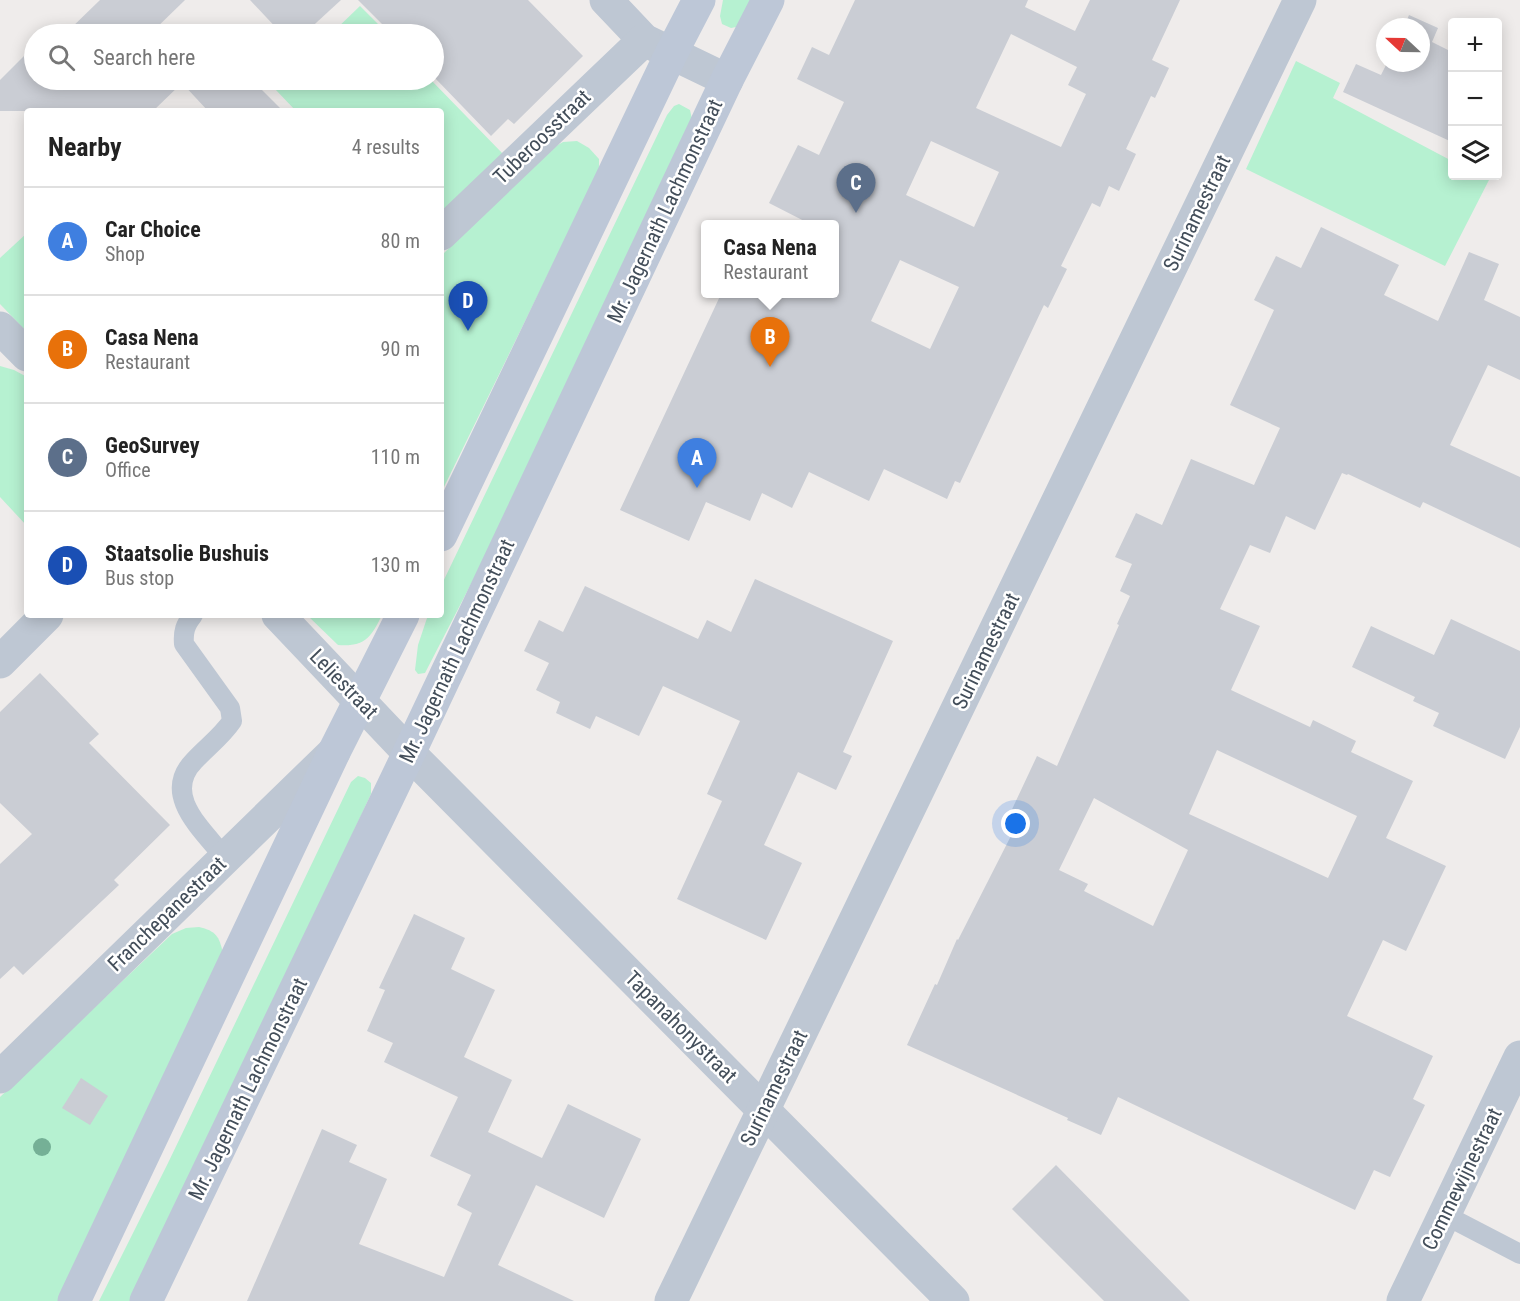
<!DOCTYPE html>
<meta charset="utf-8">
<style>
body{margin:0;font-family:"Roboto Condensed",sans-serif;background:#f2f2f2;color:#222}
.controls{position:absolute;right:18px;top:18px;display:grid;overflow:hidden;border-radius:6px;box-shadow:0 3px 15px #0003}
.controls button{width:54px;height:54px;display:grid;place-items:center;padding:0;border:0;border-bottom:2px solid #e0e0e0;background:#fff;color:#222;font:30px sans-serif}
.compass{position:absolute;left:1376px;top:18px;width:54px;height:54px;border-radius:50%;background:#fff;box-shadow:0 3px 15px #0003;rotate:292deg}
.you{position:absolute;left:1016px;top:824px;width:21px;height:21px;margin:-15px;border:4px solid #fff;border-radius:50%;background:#1a73e8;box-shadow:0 0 0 9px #1a73e833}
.badge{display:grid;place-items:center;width:39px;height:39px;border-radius:50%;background:#ea580c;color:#fff;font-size:20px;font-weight:700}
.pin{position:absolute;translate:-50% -50px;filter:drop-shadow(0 2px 3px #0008)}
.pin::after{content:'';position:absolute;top:32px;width:21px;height:18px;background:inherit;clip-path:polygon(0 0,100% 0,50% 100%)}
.popup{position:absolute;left:701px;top:220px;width:138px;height:78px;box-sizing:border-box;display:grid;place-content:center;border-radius:6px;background:#fff;filter:drop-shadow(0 2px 4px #0005);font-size:20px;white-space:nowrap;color:#767676}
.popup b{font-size:22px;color:#222}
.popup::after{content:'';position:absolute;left:50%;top:100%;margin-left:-12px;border:12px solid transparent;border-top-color:#fff}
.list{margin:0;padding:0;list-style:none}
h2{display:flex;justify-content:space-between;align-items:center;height:78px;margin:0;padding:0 24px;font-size:26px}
h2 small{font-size:20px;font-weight:400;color:#767676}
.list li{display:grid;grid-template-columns:39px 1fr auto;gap:18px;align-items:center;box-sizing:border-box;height:108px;padding:0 24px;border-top:2px solid #e0e0e0}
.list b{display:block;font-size:22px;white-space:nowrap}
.list p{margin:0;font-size:20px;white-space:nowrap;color:#767676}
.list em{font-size:20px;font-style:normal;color:#767676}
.icon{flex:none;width:33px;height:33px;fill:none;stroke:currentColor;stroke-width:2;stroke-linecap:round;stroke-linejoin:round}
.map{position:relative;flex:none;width:1520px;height:1301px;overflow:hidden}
.search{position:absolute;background:#fff;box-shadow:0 3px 15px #0003;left:24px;top:24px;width:420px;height:66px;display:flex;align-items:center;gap:15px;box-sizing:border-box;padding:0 21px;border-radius:33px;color:#767676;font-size:22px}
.panel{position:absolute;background:#fff;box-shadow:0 3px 15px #0003;left:24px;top:108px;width:420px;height:510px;border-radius:6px}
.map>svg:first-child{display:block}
</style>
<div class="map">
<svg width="1520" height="1301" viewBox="0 0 1520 1301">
<rect width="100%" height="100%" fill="#efeceb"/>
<g fill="#b6f1d1">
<path d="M 723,0 L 756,0 L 741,26 L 731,28 L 722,24 L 720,16 Z"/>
<path d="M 360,6 L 388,34 L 331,34 Z"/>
<path d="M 1296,61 L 1340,83 L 1333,98 L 1452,161 L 1452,176 L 1480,176 L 1489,180 L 1445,266 L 1246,169 Z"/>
<path d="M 284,80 L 431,80 L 503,154 L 441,214 L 441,111 L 296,111 L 275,89 Z"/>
<path d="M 679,104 L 690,110 L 692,119 L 503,522 L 425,673 L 418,674 L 415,670 L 418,645 L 428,615 L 441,615 L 441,586 L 667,115 L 674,106 Z"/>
<path d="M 577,141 L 589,148 L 599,159 L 599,170 L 441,493 L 441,256 L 549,150 L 563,142 Z"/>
<path d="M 27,233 L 27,332 L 0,304 L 0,258 Z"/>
<path d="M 0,366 L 14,370 L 27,377 L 27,526 L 0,497 Z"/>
<path d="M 307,615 L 382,615 C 371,638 364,647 338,645 Z"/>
<path d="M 358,776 L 365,778 L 371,783 L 371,794 L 277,996 L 131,1301 L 99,1301 L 168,1163 L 351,782 Z"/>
<path d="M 199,927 C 216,931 219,936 223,953 L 60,1301 L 0,1301 L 0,1097 L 172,934 L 186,928 Z"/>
</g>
<g fill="#cacdd4" fill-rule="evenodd">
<path d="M 100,0 L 185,0 L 150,34 L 65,34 Z"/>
<path d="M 250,0 L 341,0 L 304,34 L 282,34 Z"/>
<path d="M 358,0 L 528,0 L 583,56 L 514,124 L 508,119 L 491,136 L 434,77 L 434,34 L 392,34 Z"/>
<path d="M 855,0 L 1028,0 L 1025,7 L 1075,31 L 1090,0 L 1180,0 L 1152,60 L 1169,68 L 1155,98 L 1151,96 L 1126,149 L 1136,154 L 1119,191 L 1109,186 L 1100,207 L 1092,203 L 1061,266 L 1067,269 L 1048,308 L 1044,305 L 960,483 L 955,481 L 947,499 L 884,469 L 869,501 L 809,472 L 792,508 L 762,493 L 750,521 L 706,502 L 689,541 L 620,510 L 721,294 L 834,294 L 834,225 L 812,225 L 769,203 L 798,145 L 819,155 L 844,102 L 797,79 L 812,47 L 829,55 ZM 1011,34 L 1077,67 L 1068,85 L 1086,94 L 1061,147 L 976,108 ZM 931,141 L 999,172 L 974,227 L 906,195 ZM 900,260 L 959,287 L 930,349 L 871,321 Z"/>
<path d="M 1409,15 L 1438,28 L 1432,42 L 1452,52 L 1452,142 L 1343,92 L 1356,64 L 1381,75 L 1387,63 L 1421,63 L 1421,27 L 1404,27 Z"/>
<path d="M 30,50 L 34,55 L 34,80 L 252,80 L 283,111 L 208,111 L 182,83 L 153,111 L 0,111 L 0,80 Z"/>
<path d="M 1321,227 L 1399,265 L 1384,295 L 1438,321 L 1469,252 L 1499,264 L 1484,300 L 1520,317 L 1520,380 L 1488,365 L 1450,445 L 1520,477 L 1520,548 L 1423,502 L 1420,508 L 1348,474 L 1347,475 L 1342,473 L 1315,530 L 1286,516 L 1270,553 L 1250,545 L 1220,609 L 1260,626 L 1231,690 L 1310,727 L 1313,720 L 1356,741 L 1351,752 L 1413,781 L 1386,838 L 1446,866 L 1406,951 L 1383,940 L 1347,1016 L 1433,1056 L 1413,1099 L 1425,1105 L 1390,1177 L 1374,1170 L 1355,1210 L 1118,1097 L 1101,1135 L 1067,1120 L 1068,1118 L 907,1045 L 935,984 L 937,985 L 957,939 L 958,940 L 1017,824 L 1007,820 L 1037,756 L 1057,766 L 1119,625 L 1117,624 L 1130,596 L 1120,591 L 1132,564 L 1115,557 L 1136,513 L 1162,525 L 1191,459 L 1254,485 L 1280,428 L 1230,405 L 1274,310 L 1254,300 L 1276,256 L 1301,268 ZM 1217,750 L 1357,816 L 1328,878 L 1189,814 ZM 1094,798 L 1188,850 L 1153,926 L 1084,891 L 1088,884 L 1059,870 Z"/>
<path d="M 755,579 L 893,641 L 843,752 L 852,756 L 836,790 L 798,772 L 764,845 L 802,863 L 766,940 L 677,899 L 722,801 L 707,794 L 740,721 L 663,686 L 639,736 L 596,716 L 590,729 L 556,713 L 560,702 L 536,690 L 549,663 L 524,651 L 539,620 L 563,632 L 585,586 L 698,639 L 707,620 L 731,632 Z"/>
<path d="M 1451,619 L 1520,651 L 1520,727 L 1505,759 L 1433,726 L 1439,713 L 1413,701 L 1415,697 L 1352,667 L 1371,626 L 1434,655 Z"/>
<path d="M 40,673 L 99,734 L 89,743 L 170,825 L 114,880 L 119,885 L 23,975 L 14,966 L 0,979 L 0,864 L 32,834 L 0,803 L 0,712 Z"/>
<path d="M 414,914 L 465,938 L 451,969 L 495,990 L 464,1057 L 512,1080 L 488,1132 L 542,1158 L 568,1104 L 641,1139 L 604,1218 L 536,1185 L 498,1265 L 574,1301 L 247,1301 L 322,1129 L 357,1145 L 349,1162 L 387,1179 L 359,1244 L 444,1277 L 472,1213 L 457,1205 L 471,1175 L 430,1156 L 458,1097 L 384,1062 L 393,1043 L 367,1031 L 385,990 L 379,988 Z"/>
<path d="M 81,1078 L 108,1096 L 90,1125 L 62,1108 Z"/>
<path d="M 1056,1165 L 1190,1301 L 1104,1301 L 1012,1209 Z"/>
</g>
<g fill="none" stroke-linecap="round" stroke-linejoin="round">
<g stroke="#bec7d3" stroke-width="20">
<path d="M 193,615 C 185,625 183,632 184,644 L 230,708 L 232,721 C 222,736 207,747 194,761 C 161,795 203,830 225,858"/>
<path d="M 1445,1215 L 1520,1254"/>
</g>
<g stroke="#bec7d3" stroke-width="33">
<path d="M 606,0 L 644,40 L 727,80"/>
<path d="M 441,234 L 644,40"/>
<path d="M 0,328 L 27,355"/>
<path d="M 278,615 L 409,753 L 953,1301"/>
<path d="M 0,662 L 47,615"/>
<path d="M 0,1077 L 334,752"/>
<path d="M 671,1301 L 1300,0"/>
<path d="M 1403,1301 L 1520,1057"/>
</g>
<g stroke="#bdc7d7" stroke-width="33">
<path d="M 441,535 L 672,52 L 699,0"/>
<path d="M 74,1301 L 335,750 L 403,615"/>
<path d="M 146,1301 L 409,753 L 727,80 L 768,0"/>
</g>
</g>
<circle fill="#75b096" cx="42" cy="1147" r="9"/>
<g text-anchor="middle" stroke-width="5" stroke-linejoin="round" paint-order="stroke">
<g font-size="21" fill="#434e5a" stroke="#fff">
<text transform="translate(542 137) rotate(-44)" y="7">Tuberoosstraat</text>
<text transform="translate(665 211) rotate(-65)" y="7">Mr. Jagernath Lachmonstraat</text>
<text transform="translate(1197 213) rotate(-64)" y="7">Surinamestraat</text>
<text transform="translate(457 651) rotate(-65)" y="7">Mr. Jagernath Lachmonstraat</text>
<text transform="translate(986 651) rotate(-64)" y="7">Surinamestraat</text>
<text transform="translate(344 684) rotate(46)" y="7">Leliestraat</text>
<text transform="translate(167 914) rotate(-44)" y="7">Franchepanestraat</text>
<text transform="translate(681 1027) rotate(45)" y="7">Tapanahonystraat</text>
<text transform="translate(774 1088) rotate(-64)" y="7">Surinamestraat</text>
<text transform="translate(248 1089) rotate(-64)" y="7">Mr. Jagernath Lachmonstraat</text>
<text transform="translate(1462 1179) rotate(-64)" y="7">Commewijnestraat</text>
</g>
</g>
</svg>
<div class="controls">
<button>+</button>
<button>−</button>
<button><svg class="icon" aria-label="layers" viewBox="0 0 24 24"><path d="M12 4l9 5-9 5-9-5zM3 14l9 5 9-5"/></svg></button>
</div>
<svg class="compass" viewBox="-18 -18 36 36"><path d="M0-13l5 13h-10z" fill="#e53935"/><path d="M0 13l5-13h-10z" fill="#767676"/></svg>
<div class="you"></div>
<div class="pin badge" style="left:697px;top:488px;background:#3f7fe0">A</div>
<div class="pin badge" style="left:770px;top:367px;background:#e8710a">B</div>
<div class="popup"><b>Casa Nena</b>Restaurant</div>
<div class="pin badge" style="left:856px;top:213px;background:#5c6f8a">C</div>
<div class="pin badge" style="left:468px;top:331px;background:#1a4fb4">D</div>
<div class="search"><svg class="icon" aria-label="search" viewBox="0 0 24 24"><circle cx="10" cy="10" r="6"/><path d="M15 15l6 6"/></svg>Search here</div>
<section class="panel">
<h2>Nearby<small>4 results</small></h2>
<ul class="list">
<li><span class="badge" style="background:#3f7fe0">A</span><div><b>Car Choice</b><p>Shop</p></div><em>80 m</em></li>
<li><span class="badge" style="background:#e8710a">B</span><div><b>Casa Nena</b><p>Restaurant</p></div><em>90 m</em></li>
<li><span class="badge" style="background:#5c6f8a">C</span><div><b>GeoSurvey</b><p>Office</p></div><em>110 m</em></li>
<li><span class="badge" style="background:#1a4fb4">D</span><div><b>Staatsolie Bushuis</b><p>Bus stop</p></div><em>130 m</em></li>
</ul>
</section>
</div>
